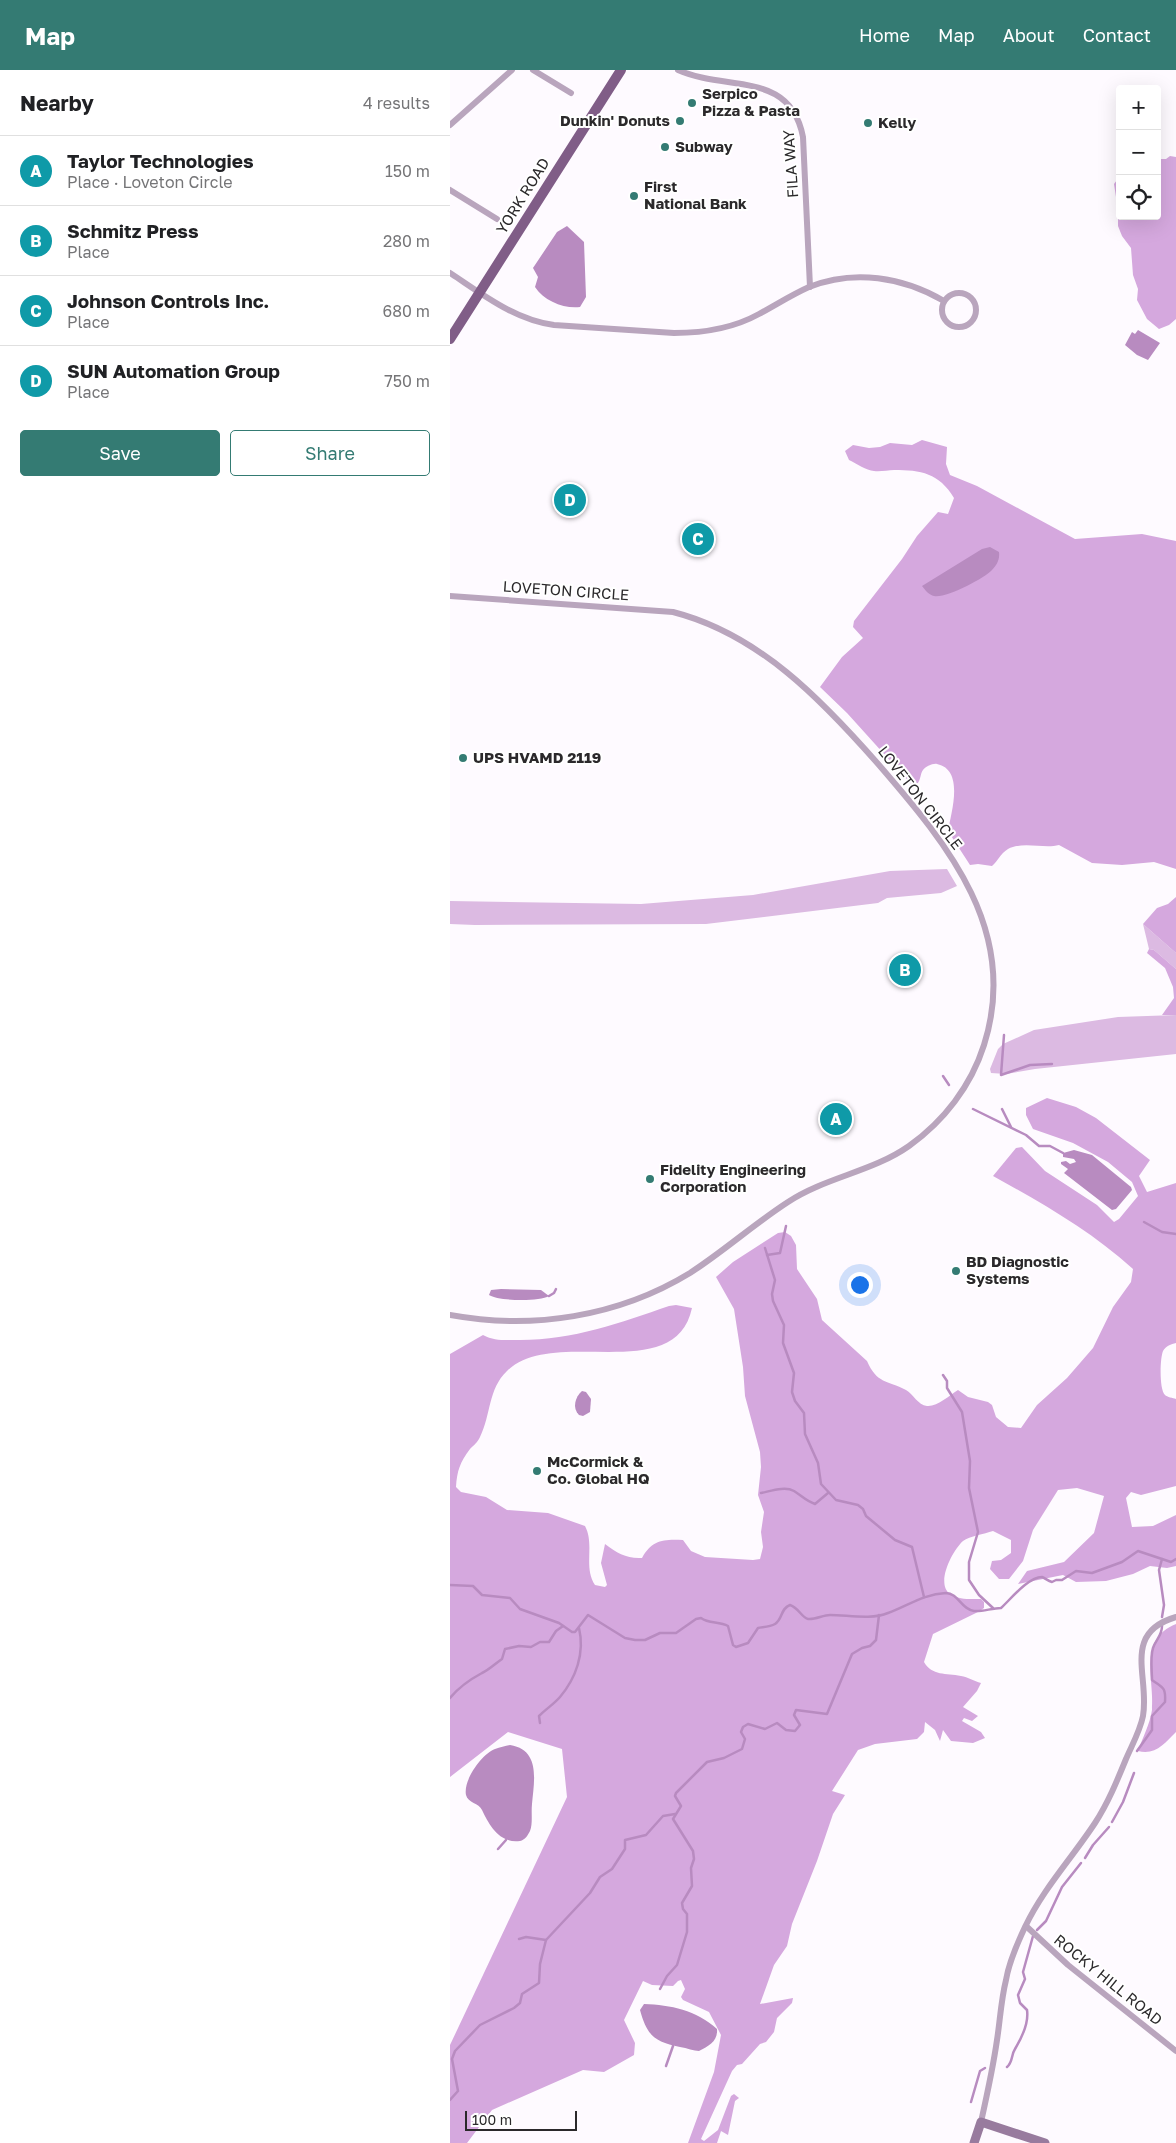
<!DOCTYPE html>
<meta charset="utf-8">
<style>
body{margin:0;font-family:"Golos Text",sans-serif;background:#f2f2f2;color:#202124}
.controls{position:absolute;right:15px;top:15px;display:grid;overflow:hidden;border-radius:5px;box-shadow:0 5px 20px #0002}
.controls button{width:45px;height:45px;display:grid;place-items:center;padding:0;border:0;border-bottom:1px solid #e0e0e0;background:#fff;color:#202124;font:25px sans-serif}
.scale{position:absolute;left:15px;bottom:12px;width:112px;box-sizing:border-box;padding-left:5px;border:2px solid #2b292b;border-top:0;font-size:14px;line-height:18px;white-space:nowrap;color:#2b292b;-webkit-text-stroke:4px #fff;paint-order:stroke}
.you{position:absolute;left:409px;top:1214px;width:18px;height:18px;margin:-12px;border:4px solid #fff;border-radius:50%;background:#1a73e8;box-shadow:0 0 0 8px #1a73e833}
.badge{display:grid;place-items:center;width:32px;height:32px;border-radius:50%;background:#347b73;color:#fff;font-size:16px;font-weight:700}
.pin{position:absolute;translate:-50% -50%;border:2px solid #fff;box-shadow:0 1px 5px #0006}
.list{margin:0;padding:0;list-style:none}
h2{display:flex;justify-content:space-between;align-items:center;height:65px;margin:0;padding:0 20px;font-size:21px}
h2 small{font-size:16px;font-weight:400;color:#757577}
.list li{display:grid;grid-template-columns:32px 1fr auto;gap:15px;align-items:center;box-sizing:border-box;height:70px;padding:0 20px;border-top:1px solid #e0e0e0}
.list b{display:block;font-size:19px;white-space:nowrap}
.list p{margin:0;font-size:16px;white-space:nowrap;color:#757577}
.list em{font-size:16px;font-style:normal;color:#757577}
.actions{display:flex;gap:10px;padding:15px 20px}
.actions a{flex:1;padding:11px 0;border:1px solid #347b73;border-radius:5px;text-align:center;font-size:18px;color:#347b73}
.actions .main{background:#347b73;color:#fff}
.icon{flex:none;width:28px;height:28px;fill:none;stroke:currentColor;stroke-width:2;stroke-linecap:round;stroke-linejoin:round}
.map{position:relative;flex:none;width:726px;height:2073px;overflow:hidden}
header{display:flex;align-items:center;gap:30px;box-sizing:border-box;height:70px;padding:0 25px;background:#347b73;color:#fff}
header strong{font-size:24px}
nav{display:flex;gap:28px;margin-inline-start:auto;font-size:18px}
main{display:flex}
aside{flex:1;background:#fff}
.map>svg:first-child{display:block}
</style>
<header>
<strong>Map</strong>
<nav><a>Home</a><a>Map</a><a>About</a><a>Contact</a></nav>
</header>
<main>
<aside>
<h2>Nearby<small>4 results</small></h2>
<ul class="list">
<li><span class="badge" style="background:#0f9aa8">A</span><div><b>Taylor Technologies</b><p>Place · Loveton Circle</p></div><em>150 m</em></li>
<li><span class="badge" style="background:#0f9aa8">B</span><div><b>Schmitz Press</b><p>Place</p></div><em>280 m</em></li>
<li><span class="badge" style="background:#0f9aa8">C</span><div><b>Johnson Controls Inc.</b><p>Place</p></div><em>680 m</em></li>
<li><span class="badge" style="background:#0f9aa8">D</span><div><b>SUN Automation Group</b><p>Place</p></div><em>750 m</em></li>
</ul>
<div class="actions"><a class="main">Save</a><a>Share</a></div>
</aside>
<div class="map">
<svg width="726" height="2073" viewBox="0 0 726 2073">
<rect width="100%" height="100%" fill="#fefaff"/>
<g fill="#dcbae2">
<path d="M 497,799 L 507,816 L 491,823 L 437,828 L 428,833 L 256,854 L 25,855 L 0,854 L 0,831 L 191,834 L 303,825 L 440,801 Z"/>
<path d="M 693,854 L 726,883 L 726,899 L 704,880 L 699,879 Z"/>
<path d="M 726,945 L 726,984 L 585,999 L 556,1004 L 541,1003 L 540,999 L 548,979 L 553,974 L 584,960 L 668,947 Z"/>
</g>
<g fill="#d5a8de">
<path d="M 720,86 L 726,87 L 726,249 L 719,255 L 709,259 L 697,249 L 687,230 L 688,219 L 683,205 L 681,178 L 672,166 L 668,156 L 668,140 L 664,114 L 670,106 L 670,146 L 707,146 L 707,89 L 716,89 Z"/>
<path d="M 472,370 L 497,377 L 496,394 L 500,405 L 527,416 L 625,469 L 692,464 L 726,471 L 726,799 L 704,792 L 672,795 L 642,793 L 609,775 C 594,779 573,771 558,779 C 550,784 548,791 542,796 L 528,794 L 520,795 L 498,761 C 501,743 515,700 487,694 C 483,693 475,697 473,700 C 470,704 471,710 467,714 L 462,715 L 397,643 L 370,617 L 392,587 L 413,568 L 403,557 L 404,551 L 452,489 L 467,466 L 488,442 L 498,444 L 504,428 C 489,403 471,400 444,400 C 438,400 430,402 424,401 C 416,400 407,394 399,390 L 395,381 L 403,375 L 419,378 L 430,377 L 440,373 L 462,375 Z"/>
<path d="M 726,827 L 726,883 L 693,854 L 707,838 L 718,834 Z"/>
<path d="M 699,879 L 704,880 L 726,899 L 726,945 L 712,945 L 724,928 L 723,917 L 715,898 L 697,883 Z"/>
<path d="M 597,1028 L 626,1037 L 646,1048 L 700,1090 L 689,1106 L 697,1122 L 726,1113 L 726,1273 C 721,1274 716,1276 713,1281 C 710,1288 709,1319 715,1325 C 717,1327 723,1328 726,1329 L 726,1416 L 691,1425 L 681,1422 L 676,1428 L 682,1457 L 703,1456 L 726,1445 L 726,1496 L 717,1498 L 700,1496 L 683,1504 L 656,1511 L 626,1512 L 613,1505 L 568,1514 L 577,1501 L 614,1492 L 644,1463 L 654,1426 L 627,1418 L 608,1420 L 583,1460 L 573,1491 L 559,1509 L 549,1509 L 540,1499 L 542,1491 L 551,1490 L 561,1483 L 561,1470 L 543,1461 C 534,1464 520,1466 513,1471 C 503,1480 485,1513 500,1524 C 509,1530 520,1529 531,1529 L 534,1532 L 534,1538 L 528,1542 L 483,1564 L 474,1592 C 482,1606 496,1603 511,1606 C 518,1607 524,1611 531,1613 L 527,1621 L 513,1637 L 528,1646 L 522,1651 L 514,1648 L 512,1651 L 531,1662 L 535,1668 L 523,1673 L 501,1671 L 493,1660 L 490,1671 L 485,1660 L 475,1652 L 474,1662 L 467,1669 L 425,1674 L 408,1680 L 382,1721 L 395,1725 L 383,1744 L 367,1791 L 342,1854 L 337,1876 L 324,1895 L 310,1934 L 343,1928 L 342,1933 L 327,1948 L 324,1962 L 316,1972 L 310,1974 L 292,1994 L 287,1995 L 282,2001 L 251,2069 L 254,2071 L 268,2060 L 281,2026 L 284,2024 L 289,2028 L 285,2031 L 278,2065 L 271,2061 L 267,2073 L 238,2073 L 264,2002 L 271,1965 L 259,1942 L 233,1930 L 231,1927 L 235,1919 L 231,1910 L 228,1911 L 223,1916 L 202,1915 L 193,1911 L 174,1950 L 185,1973 L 184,1985 L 154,2002 L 133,2000 L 42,2040 L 17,2073 L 0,2073 L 0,1975 L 117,1727 L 112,1679 L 58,1662 L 0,1707 L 0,1284 L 33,1265 C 44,1271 54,1270 66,1270 C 120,1271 170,1253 219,1236 L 226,1235 L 242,1238 C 225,1317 104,1255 57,1301 C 38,1319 41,1345 30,1367 C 28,1372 23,1376 20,1379 C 10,1392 7,1401 6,1417 L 11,1422 L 36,1427 L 57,1440 L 98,1443 L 135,1456 C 145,1475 133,1497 145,1515 L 155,1517 L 157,1515 L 151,1493 L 155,1474 C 167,1483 177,1489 192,1488 C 202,1470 213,1469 233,1470 L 241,1481 L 255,1487 L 303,1490 L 310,1489 L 313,1477 L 311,1462 L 314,1442 L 308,1425 L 311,1397 L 310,1382 L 295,1326 L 293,1297 L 284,1239 L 266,1207 L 283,1192 L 328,1163 L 335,1162 L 341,1166 L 346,1175 L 347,1199 L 367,1229 L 372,1250 L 417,1291 C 427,1314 437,1310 456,1320 C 463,1324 468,1335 477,1336 C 487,1337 500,1325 508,1320 L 518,1327 L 538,1332 L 542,1335 L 546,1347 L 558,1357 L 571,1358 L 587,1335 L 617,1308 L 643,1278 L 663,1237 L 681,1212 L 683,1199 C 641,1161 592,1133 543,1106 L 566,1078 L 572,1077 L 595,1101 L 647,1135 L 664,1152 L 669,1149 L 688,1126 L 682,1112 L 658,1092 L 623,1073 L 583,1059 L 576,1045 L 576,1038 Z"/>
<path d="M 726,1554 L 726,1662 C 715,1673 705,1686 688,1681 C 692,1669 700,1654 702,1640 C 705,1609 687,1570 726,1554 Z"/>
</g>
<g fill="#b88bc0">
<path d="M 117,156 L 134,172 L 136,227 L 130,237 C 114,239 94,231 85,217 L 88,207 L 83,198 L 107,162 Z"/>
<path d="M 688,260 L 710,273 L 698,290 L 687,285 L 675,275 L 682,262 L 685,264 Z"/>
<path d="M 540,477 L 549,482 C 550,489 547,495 542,500 C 535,508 495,529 484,526 C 479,525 475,520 472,516 L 532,479 Z"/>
<path d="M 624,1080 L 642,1085 L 681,1117 L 682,1120 L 666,1139 L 662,1140 L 614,1103 L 618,1099 L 611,1094 L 611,1092 L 616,1091 L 620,1094 L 626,1092 L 624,1089 L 613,1087 L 613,1083 Z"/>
<path d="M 51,1219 L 91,1220 L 99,1226 C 89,1232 48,1231 39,1225 L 41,1220 Z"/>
<path d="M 132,1321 L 136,1322 L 141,1329 L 140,1342 L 133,1346 L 129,1345 C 122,1338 125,1327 132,1321 Z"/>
<path d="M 60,1675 C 91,1680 84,1711 82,1734 C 81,1743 83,1753 80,1761 C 78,1765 75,1770 70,1771 C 50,1774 39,1755 32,1740 C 29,1733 18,1733 16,1725 C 13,1710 32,1684 45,1679 C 50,1677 55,1676 60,1675 Z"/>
<path d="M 194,1934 C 221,1935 246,1940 267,1959 C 268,1971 259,1976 249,1981 C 244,1981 237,1978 230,1977 C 205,1972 197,1966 190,1940 Z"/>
</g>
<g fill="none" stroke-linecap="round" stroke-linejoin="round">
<g stroke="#b88bc0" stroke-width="2.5">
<path d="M 554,965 L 551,1005 L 580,995 L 602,994"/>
<path d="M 493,1006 L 499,1015"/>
<path d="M 523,1039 L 576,1065 L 589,1076 L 600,1076 L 613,1083"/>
<path d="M 552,1039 L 561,1057"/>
<path d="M 694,1152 L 712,1162 L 726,1164"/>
<path d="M 315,1178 L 325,1210 L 322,1224 L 323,1231 L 334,1255 L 333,1273 L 344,1303 L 342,1322 L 345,1331 L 354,1343 L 355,1364 L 368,1393 L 371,1414 L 386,1430 L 408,1435 L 413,1439 L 416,1446 L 445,1470 L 462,1477 L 474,1527"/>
<path d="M 317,1185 L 330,1183 L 336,1156"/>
<path d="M 99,1226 L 104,1223 L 106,1219"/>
<path d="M 493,1305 L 497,1311 L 497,1318 L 512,1342 L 520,1391 L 519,1418 L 528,1462 L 519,1492 L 519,1510 L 529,1525 L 543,1538"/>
<path d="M 311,1423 C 321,1421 335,1416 344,1421 C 352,1426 356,1431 365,1434 L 378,1423"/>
<path d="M 0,1515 L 23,1516 L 32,1525 L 60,1528 L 70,1539 L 109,1553 L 122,1562 L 125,1562 L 138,1545 L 175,1568 L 185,1570 L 195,1570 L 210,1563 L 226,1563 L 246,1549 L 251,1548 C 259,1554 269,1551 278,1556 L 283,1575 L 286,1577 L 298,1573 L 308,1558 C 313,1557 320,1557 325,1554 C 333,1549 330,1539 340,1535 C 349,1538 352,1548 358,1549 C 365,1550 373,1545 380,1545 C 398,1545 421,1550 438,1543 C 458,1536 473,1524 496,1523 C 508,1523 512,1540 524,1541 C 532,1542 542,1538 551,1538 C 560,1530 578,1507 592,1507 C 595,1508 598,1511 602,1512 L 606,1510 L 612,1510 L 626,1501 L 642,1503 L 672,1492 L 688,1481 L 721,1492 L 726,1489"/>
<path d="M 712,1547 L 714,1535 L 709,1500 L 712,1489"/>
<path d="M 0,1628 C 9,1617 19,1610 32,1603 C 39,1600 46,1593 52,1589 L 55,1579 L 69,1576 L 81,1577 L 90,1572 L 99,1572 L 106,1561 L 113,1556"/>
<path d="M 90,1653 L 89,1646 C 96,1639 104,1634 110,1627 C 126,1608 135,1583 129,1558"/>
<path d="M 687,1681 L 702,1660 L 702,1646 L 715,1632 C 716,1617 713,1618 702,1610 C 702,1601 700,1587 703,1578 C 706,1569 712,1566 712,1556"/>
<path d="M 662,1752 L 673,1732 L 684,1703"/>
<path d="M 48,1779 L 56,1770"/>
<path d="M 635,1788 L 643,1775 L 659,1757"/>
<path d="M 587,1860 L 596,1851 L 612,1817 L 631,1793"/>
<path d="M 69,1869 L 76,1867 L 96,1870"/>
<path d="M 210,1919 L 217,1906 L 227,1895 L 237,1862 L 237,1844 L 233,1839 L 232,1833 L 242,1816 L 241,1798 L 244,1789 L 243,1781 L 223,1749 L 231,1736 L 225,1726 L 226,1723 L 257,1692 L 274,1688 L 292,1679 L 295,1669 L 291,1662 L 293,1657 L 298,1654 L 315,1659 L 327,1653 L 336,1660 L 345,1661 L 350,1655 L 344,1645 L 346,1640 L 377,1644 L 402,1584 L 412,1578 L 420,1576 L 426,1570 L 429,1545"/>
<path d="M 216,1996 L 223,1976"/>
<path d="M 557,1997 C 563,1992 561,1985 565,1979 C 571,1969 579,1953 577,1940 L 570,1933 L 568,1925 L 575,1909 L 573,1902 L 583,1866"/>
<path d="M 0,2030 L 8,2021 L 2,1989 L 5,1981 L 30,1955 L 64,1938 L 70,1933 L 72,1924 L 89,1913 L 90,1894 L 96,1870 L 140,1823 L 150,1807 L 162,1799 L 175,1779 L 175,1770 L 196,1765 L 213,1746 L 225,1744"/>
<path d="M 521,2032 L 530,2001 L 535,1998"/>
</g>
<g stroke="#b9a5bd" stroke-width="6">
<path d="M 83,0 L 121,23"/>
<path d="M 228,0 C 278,22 340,0 353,67 L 360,217"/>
<path d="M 0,55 L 62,0"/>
<path d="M 0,120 L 47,149"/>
<path d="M 0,203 C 32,224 65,250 104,255 L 224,263 C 254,263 282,259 309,244 C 326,235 341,225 359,217 C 404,199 453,207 494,231"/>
<circle cx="509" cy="240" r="17"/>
<path d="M 0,526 L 223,542 C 309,564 372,630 429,695 C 499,776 570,862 534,975 C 521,1016 494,1051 459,1076 C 422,1102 376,1107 338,1132 C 304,1154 274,1181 240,1203 C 168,1247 82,1260 0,1245"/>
<path d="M 576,1856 L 618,1895 L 726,1981"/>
<path d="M 531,2052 C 537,2025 543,1998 547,1970 C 550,1951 551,1930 556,1910 C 559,1892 567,1874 575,1857 C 593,1819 622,1788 645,1753 C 658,1733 667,1711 676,1689 C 682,1675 690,1661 693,1646 C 700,1607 671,1563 726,1547"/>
</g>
<path stroke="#987b9e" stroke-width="9" d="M 524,2073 L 531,2052 L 595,2073"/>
<path stroke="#805d87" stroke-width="10" d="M 0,269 L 171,0"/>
</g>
<g fill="#347b73" stroke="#fff" stroke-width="2">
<circle cx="242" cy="33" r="5"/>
<circle cx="230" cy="51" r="5"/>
<circle cx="418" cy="53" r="5"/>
<circle cx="215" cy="77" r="5"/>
<circle cx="184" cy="126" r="5"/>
<circle cx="13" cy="688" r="5"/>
<circle cx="200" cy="1109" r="5"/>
<circle cx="506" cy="1201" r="5"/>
<circle cx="87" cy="1401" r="5"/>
</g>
<g text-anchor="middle" stroke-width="4" stroke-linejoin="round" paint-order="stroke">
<g font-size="15" font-weight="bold" fill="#2b292b" stroke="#fff" text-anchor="start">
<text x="252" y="29">Serpico<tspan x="252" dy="17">Pizza &amp; Pasta</tspan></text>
<text x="220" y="56" text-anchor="end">Dunkin' Donuts</text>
<text x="428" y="58">Kelly</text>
<text x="225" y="82">Subway</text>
<text x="194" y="122">First<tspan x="194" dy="17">National Bank</tspan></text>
<text x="23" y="693">UPS HVAMD 2119</text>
<text x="210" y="1105">Fidelity Engineering<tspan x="210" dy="17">Corporation</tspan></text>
<text x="516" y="1197">BD Diagnostic<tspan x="516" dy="17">Systems</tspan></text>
<text x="97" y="1397">McCormick &amp;<tspan x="97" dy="17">Co. Global HQ</tspan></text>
</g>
<g font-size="15" fill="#2b292b" stroke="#fff">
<text transform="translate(341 94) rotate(-94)" y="5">FILA WAY</text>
<text transform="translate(73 126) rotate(-58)" y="5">YORK ROAD</text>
<text transform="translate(116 521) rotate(4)" y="5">LOVETON CIRCLE</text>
<text transform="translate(470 728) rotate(52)" y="5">LOVETON CIRCLE</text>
<text transform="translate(658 1910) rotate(39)" y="5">ROCKY HILL ROAD</text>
</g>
</g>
</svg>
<div class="controls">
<button>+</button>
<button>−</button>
<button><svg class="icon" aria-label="locate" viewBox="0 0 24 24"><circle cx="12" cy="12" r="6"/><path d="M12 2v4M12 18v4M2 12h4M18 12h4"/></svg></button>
</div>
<div class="scale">100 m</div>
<div class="you"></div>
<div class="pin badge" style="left:386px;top:1049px;background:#0f9aa8">A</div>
<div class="pin badge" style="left:455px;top:900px;background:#0f9aa8">B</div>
<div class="pin badge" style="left:248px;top:469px;background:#0f9aa8">C</div>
<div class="pin badge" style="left:120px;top:430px;background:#0f9aa8">D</div>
</div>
</main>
